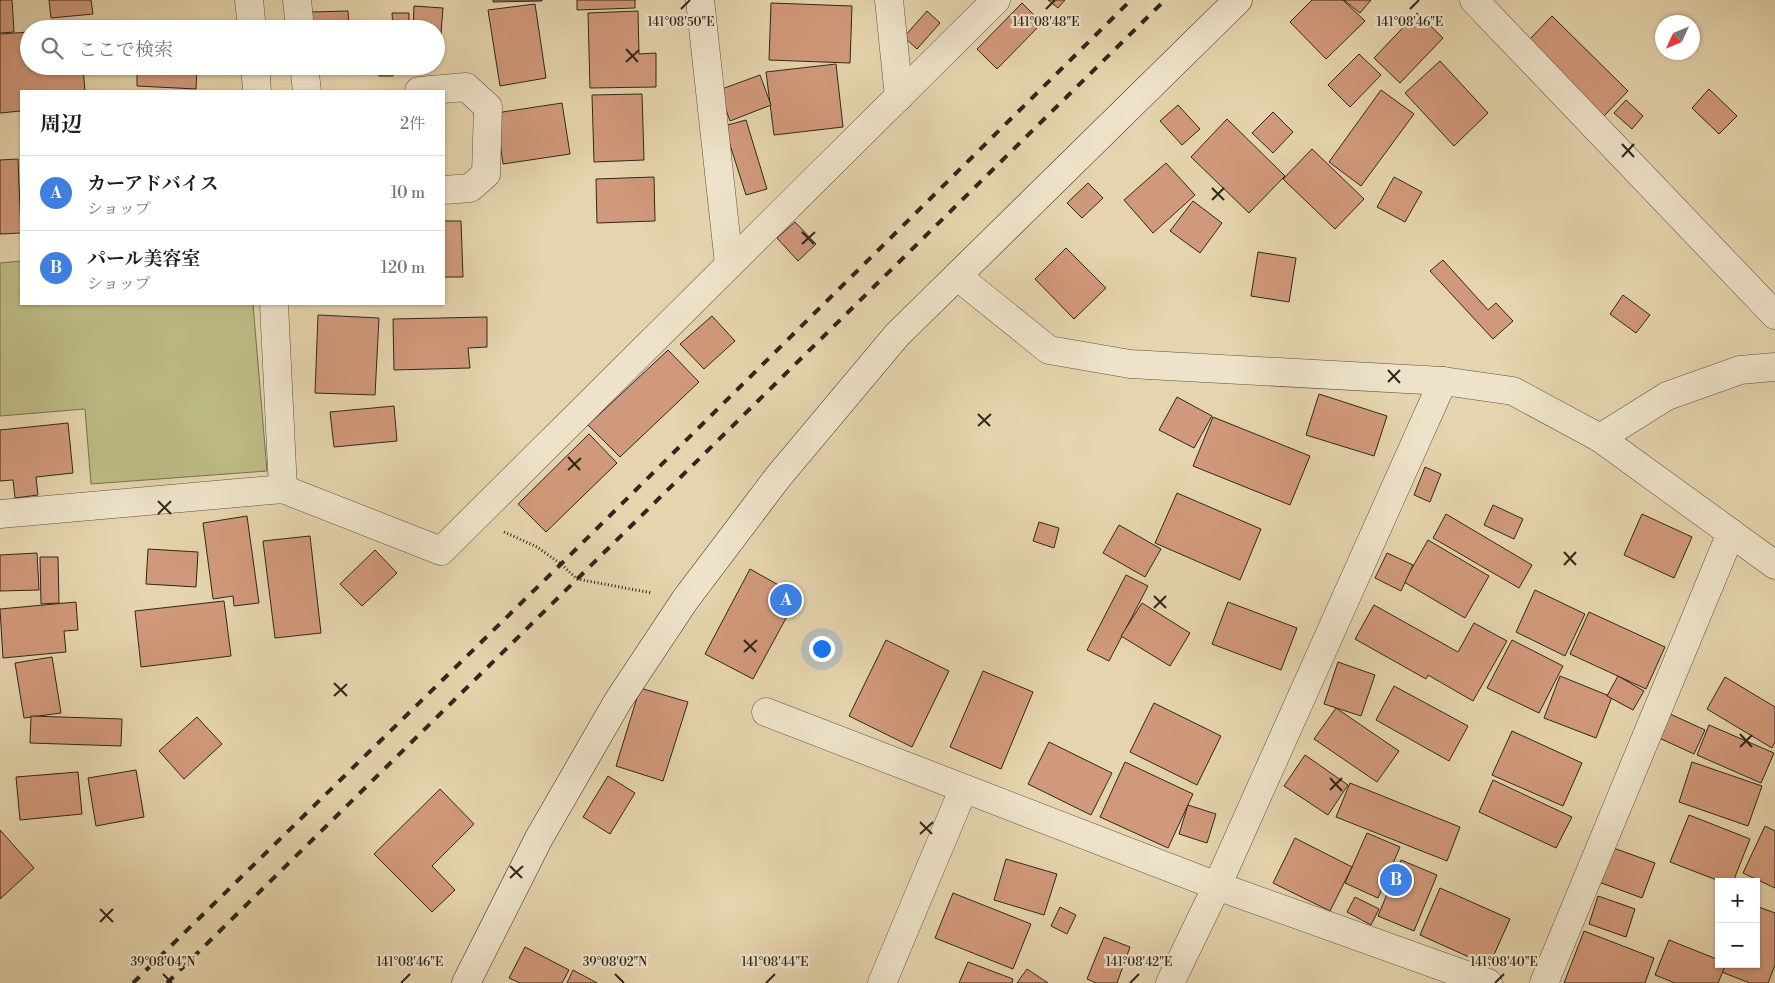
<!DOCTYPE html>
<html lang="ja">
<meta charset="utf-8">
<style>
body{margin:0;font-family:"Libre Bodoni","Noto Serif JP",serif;background:#f2f2f2;color:#202124}
.controls{position:absolute;right:15px;bottom:15px;display:grid;overflow:hidden;border-radius:0px;box-shadow:0 1px 4px #0004}
.controls button{width:45px;height:45px;display:grid;place-items:center;padding:0;border:0;border-bottom:1px solid #e0e0e0;background:#fff;color:#202124;font:25px sans-serif}
.compass{position:absolute;left:1655px;top:15px;width:45px;height:45px;border-radius:50%;background:#fff;box-shadow:0 1px 4px #0004;rotate:226deg}
.you{position:absolute;left:821px;top:648px;width:18px;height:18px;margin:-12px;border:4px solid #fff;border-radius:50%;background:#1a73e8;box-shadow:0 0 0 8px #1a73e833}
.badge{display:grid;place-items:center;width:32px;height:32px;border-radius:50%;background:#7c3aed;color:#fff;font-size:16px;font-weight:700}
.pin{position:absolute;translate:-50% -50%;border:2px solid #fff;box-shadow:0 1px 5px #0006}
.list{margin:0;padding:0;list-style:none}
h2{display:flex;justify-content:space-between;align-items:center;height:65px;margin:0;padding:0 20px;font-size:21px}
h2 small{font-size:16px;font-weight:400;color:#757577}
.list li{display:grid;grid-template-columns:32px 1fr auto;gap:15px;align-items:center;box-sizing:border-box;height:75px;padding:0 20px;border-top:1px solid #e0e0e0}
.list b{display:block;font-size:19px;white-space:nowrap}
.list p{margin:0;font-size:16px;white-space:nowrap;color:#757577}
.list em{font-size:16px;font-style:normal;color:#757577}
.icon{flex:none;width:28px;height:28px;fill:none;stroke:currentColor;stroke-width:2;stroke-linecap:round;stroke-linejoin:round}
.map{position:relative;flex:none;width:1775px;height:983px;overflow:hidden}
.search{position:absolute;background:#fff;box-shadow:0 1px 4px #0004;left:20px;top:20px;width:425px;height:55px;display:flex;align-items:center;gap:12px;box-sizing:border-box;padding:0 18px;border-radius:28px;color:#757577;font-size:19px}
.panel{position:absolute;background:#fff;box-shadow:0 1px 4px #0004;left:20px;top:90px;width:425px;height:215px;border-radius:0px}
.map>svg:first-child{display:block}
</style>
<div class="map">
<svg width="1775" height="983" viewBox="0 0 1775 983">
<rect width="100%" height="100%" fill="#e5d4ad"/>
<filter id="stains"><feTurbulence type="fractalNoise" baseFrequency=".004" numOctaves="4"/><feColorMatrix values="0 0 0 0 .2 0 0 0 0 .09 0 0 0 0 .02 0 0 0 .5 -.17"/></filter>
<radialGradient id="worn" r=".72"><stop offset=".6" stop-color="#630" stop-opacity="0"/><stop offset="1" stop-color="#630" stop-opacity=".3"/></radialGradient>
<path fill="#bdbb84" stroke="#767150" d="M 21,261 L 21,304 L 253,304 L 267,471 L 91,484 L 85,409 L 0,416 L 0,263 Z"/>
<g fill="#d1997b" stroke="#2f271d">
<path d="M 0,0 L 12,0 L 14,32 L 0,33 Z"/>
<path d="M 49,0 L 91,0 L 93,14 L 51,18 Z"/>
<path d="M 493,0 L 542,0 L 542,1 L 493,2 Z"/>
<path d="M 577,0 L 635,0 L 635,8 L 577,10 Z"/>
<path d="M 1048,0 L 1065,0 L 1058,8 Z"/>
<path d="M 1312,0 L 1343,0 L 1365,21 L 1326,59 L 1290,22 Z"/>
<path d="M 1344,0 L 1371,0 L 1360,13 Z"/>
<path d="M 771,3 L 852,6 L 850,63 L 769,60 Z"/>
<path d="M 1022,3 L 1042,23 L 997,69 L 977,49 Z"/>
<path d="M 535,4 L 546,78 L 500,86 L 488,10 Z"/>
<path d="M 414,6 L 443,8 L 439,59 L 436,59 L 436,29 L 413,29 Z"/>
<path d="M 348,11 L 349,29 L 311,29 L 311,12 Z"/>
<path d="M 638,11 L 639,54 L 656,53 L 656,87 L 590,88 L 588,13 Z"/>
<path d="M 927,11 L 940,23 L 917,49 L 904,37 Z"/>
<path d="M 392,13 L 409,13 L 409,29 L 393,29 Z"/>
<path d="M 1417,13 L 1443,38 L 1400,83 L 1374,58 Z"/>
<path d="M 1552,16 L 1628,91 L 1604,116 L 1528,41 Z"/>
<path d="M 29,32 L 29,66 L 36,66 L 36,72 L 83,68 L 85,91 L 21,91 L 21,111 L 0,113 L 0,34 Z"/>
<path d="M 1359,54 L 1381,75 L 1350,107 L 1328,85 Z"/>
<path d="M 1440,61 L 1488,113 L 1454,146 L 1405,93 Z"/>
<path d="M 836,64 L 843,127 L 774,135 L 766,72 Z"/>
<path d="M 137,66 L 197,66 L 196,89 L 137,86 Z"/>
<path d="M 312,66 L 350,66 L 350,71 L 312,72 Z"/>
<path d="M 378,66 L 392,66 L 393,76 L 379,76 Z"/>
<path d="M 760,75 L 771,105 L 730,121 L 719,90 Z"/>
<path d="M 1709,89 L 1737,116 L 1719,134 L 1692,108 Z"/>
<path d="M 1381,90 L 1414,114 L 1361,186 L 1329,162 Z"/>
<path d="M 642,94 L 644,160 L 594,162 L 592,95 Z"/>
<path d="M 1626,100 L 1643,116 L 1632,129 L 1614,113 Z"/>
<path d="M 562,103 L 570,154 L 503,164 L 496,113 Z"/>
<path d="M 1178,105 L 1200,129 L 1182,145 L 1160,121 Z"/>
<path d="M 1273,112 L 1293,132 L 1273,153 L 1252,133 Z"/>
<path d="M 1227,119 L 1285,176 L 1249,213 L 1191,157 Z"/>
<path d="M 746,120 L 767,189 L 746,195 L 724,126 Z"/>
<path d="M 1312,149 L 1364,199 L 1335,229 L 1283,179 Z"/>
<path d="M 18,159 L 21,233 L 0,234 L 0,160 Z"/>
<path d="M 1166,163 L 1195,195 L 1153,233 L 1124,200 Z"/>
<path d="M 654,177 L 655,221 L 597,223 L 596,179 Z"/>
<path d="M 1394,177 L 1422,192 L 1405,222 L 1377,207 Z"/>
<path d="M 1088,183 L 1103,198 L 1082,218 L 1067,203 Z"/>
<path d="M 1193,201 L 1222,223 L 1200,253 L 1170,231 Z"/>
<path d="M 444,221 L 461,221 L 463,277 L 444,277 Z"/>
<path d="M 795,222 L 816,244 L 798,261 L 777,238 Z"/>
<path d="M 1066,248 L 1106,288 L 1074,319 L 1035,279 Z"/>
<path d="M 1258,252 L 1296,258 L 1289,302 L 1251,296 Z"/>
<path d="M 1443,260 L 1488,310 L 1496,303 L 1513,321 L 1493,339 L 1430,271 Z"/>
<path d="M 1623,295 L 1650,315 L 1636,333 L 1610,314 Z"/>
<path d="M 318,315 L 379,318 L 375,395 L 315,393 Z"/>
<path d="M 712,316 L 735,341 L 704,369 L 680,344 Z"/>
<path d="M 487,317 L 487,347 L 468,348 L 470,368 L 394,370 L 393,319 Z"/>
<path d="M 668,350 L 699,382 L 620,457 L 588,425 Z"/>
<path d="M 1319,394 L 1387,416 L 1374,456 L 1306,435 Z"/>
<path d="M 1177,397 L 1212,416 L 1194,448 L 1159,430 Z"/>
<path d="M 394,406 L 397,441 L 334,447 L 330,412 Z"/>
<path d="M 1213,417 L 1310,456 L 1290,505 L 1193,466 Z"/>
<path d="M 68,423 L 73,473 L 36,477 L 38,495 L 15,498 L 13,480 L 0,481 L 0,430 Z"/>
<path d="M 589,434 L 617,463 L 546,532 L 518,504 Z"/>
<path d="M 1425,467 L 1441,474 L 1430,502 L 1414,495 Z"/>
<path d="M 1177,493 L 1261,529 L 1240,580 L 1155,543 Z"/>
<path d="M 1493,505 L 1523,519 L 1514,539 L 1484,525 Z"/>
<path d="M 1446,514 L 1532,565 L 1519,588 L 1433,538 Z"/>
<path d="M 1642,514 L 1692,537 L 1674,578 L 1624,555 Z"/>
<path d="M 247,516 L 259,603 L 234,606 L 233,596 L 213,599 L 203,523 Z"/>
<path d="M 1039,522 L 1059,528 L 1054,548 L 1033,541 Z"/>
<path d="M 1119,525 L 1161,549 L 1145,577 L 1103,553 Z"/>
<path d="M 310,536 L 321,633 L 275,638 L 263,541 Z"/>
<path d="M 1428,540 L 1489,576 L 1465,618 L 1404,582 Z"/>
<path d="M 148,549 L 198,552 L 196,587 L 146,584 Z"/>
<path d="M 375,550 L 397,573 L 362,606 L 340,584 Z"/>
<path d="M 37,553 L 39,590 L 0,591 L 0,555 Z"/>
<path d="M 1387,553 L 1413,565 L 1401,591 L 1375,578 Z"/>
<path d="M 40,557 L 58,557 L 59,603 L 41,604 Z"/>
<path d="M 750,569 L 798,596 L 753,679 L 705,654 Z"/>
<path d="M 1126,575 L 1148,586 L 1109,661 L 1087,650 Z"/>
<path d="M 1535,590 L 1585,614 L 1565,656 L 1516,632 Z"/>
<path d="M 224,601 L 231,656 L 141,667 L 135,611 Z"/>
<path d="M 76,602 L 78,630 L 64,631 L 66,652 L 3,658 L 0,609 Z"/>
<path d="M 1228,602 L 1297,628 L 1281,670 L 1212,644 Z"/>
<path d="M 1142,603 L 1190,633 L 1170,666 L 1121,636 Z"/>
<path d="M 1374,605 L 1458,652 L 1474,623 L 1507,641 L 1473,701 L 1428,675 L 1426,679 L 1355,639 Z"/>
<path d="M 1589,612 L 1665,647 L 1646,689 L 1570,654 Z"/>
<path d="M 886,640 L 949,671 L 912,747 L 849,716 Z"/>
<path d="M 1512,640 L 1563,666 L 1539,713 L 1487,688 Z"/>
<path d="M 52,657 L 61,713 L 24,718 L 15,663 Z"/>
<path d="M 1338,662 L 1375,675 L 1361,716 L 1324,704 Z"/>
<path d="M 983,671 L 1033,692 L 1001,769 L 950,747 Z"/>
<path d="M 1560,676 L 1612,697 L 1596,738 L 1544,718 Z"/>
<path d="M 1618,676 L 1644,691 L 1633,710 L 1607,696 Z"/>
<path d="M 1725,677 L 1775,707 L 1775,742 L 1772,748 L 1707,709 Z"/>
<path d="M 1394,686 L 1468,726 L 1449,761 L 1376,720 Z"/>
<path d="M 640,688 L 688,702 L 663,781 L 616,766 Z"/>
<path d="M 1154,703 L 1221,736 L 1197,785 L 1130,752 Z"/>
<path d="M 1336,708 L 1399,751 L 1377,782 L 1314,739 Z"/>
<path d="M 1668,713 L 1705,730 L 1694,754 L 1657,737 Z"/>
<path d="M 31,716 L 122,719 L 121,746 L 30,743 Z"/>
<path d="M 197,717 L 222,744 L 184,779 L 159,751 Z"/>
<path d="M 1709,725 L 1774,753 L 1761,783 L 1697,755 Z"/>
<path d="M 1512,731 L 1582,763 L 1563,806 L 1492,775 Z"/>
<path d="M 1049,742 L 1112,773 L 1091,815 L 1028,784 Z"/>
<path d="M 1305,755 L 1348,785 L 1328,815 L 1284,786 Z"/>
<path d="M 1125,762 L 1193,794 L 1168,848 L 1100,817 Z"/>
<path d="M 1692,762 L 1762,786 L 1748,826 L 1679,802 Z"/>
<path d="M 136,770 L 144,817 L 96,826 L 88,778 Z"/>
<path d="M 78,772 L 82,814 L 20,820 L 16,777 Z"/>
<path d="M 608,776 L 635,793 L 610,834 L 583,817 Z"/>
<path d="M 1493,780 L 1572,817 L 1556,848 L 1479,812 Z"/>
<path d="M 1350,783 L 1460,827 L 1447,861 L 1336,817 Z"/>
<path d="M 440,789 L 474,824 L 432,866 L 455,890 L 432,912 L 374,854 Z"/>
<path d="M 1188,805 L 1216,814 L 1207,843 L 1179,834 Z"/>
<path d="M 1689,815 L 1750,839 L 1733,882 L 1722,882 L 1670,862 Z"/>
<path d="M 1765,826 L 1775,831 L 1775,888 L 1743,873 Z"/>
<path d="M 0,830 L 34,868 L 0,899 Z"/>
<path d="M 1367,833 L 1400,847 L 1378,898 L 1345,883 Z"/>
<path d="M 1295,838 L 1352,867 L 1330,911 L 1273,883 Z"/>
<path d="M 1608,846 L 1655,863 L 1642,898 L 1596,881 Z"/>
<path d="M 1006,859 L 1057,874 L 1044,915 L 994,900 Z"/>
<path d="M 1401,860 L 1437,875 L 1414,931 L 1378,916 Z"/>
<path d="M 1440,888 L 1510,919 L 1489,966 L 1420,935 Z"/>
<path d="M 953,893 L 1031,924 L 1013,969 L 935,938 Z"/>
<path d="M 1598,896 L 1635,909 L 1626,937 L 1589,924 Z"/>
<path d="M 1355,897 L 1379,909 L 1371,925 L 1347,912 Z"/>
<path d="M 1756,906 L 1775,913 L 1775,965 L 1768,983 L 1750,983 L 1719,971 L 1721,964 L 1756,964 Z"/>
<path d="M 1060,907 L 1076,915 L 1067,934 L 1051,926 Z"/>
<path d="M 1584,931 L 1654,958 L 1645,983 L 1564,983 Z"/>
<path d="M 1104,937 L 1130,947 L 1117,983 L 1096,983 L 1087,979 Z"/>
<path d="M 1669,940 L 1719,960 L 1719,964 L 1726,964 L 1718,983 L 1675,983 L 1655,975 Z"/>
<path d="M 525,947 L 569,970 L 562,983 L 520,983 L 509,978 Z"/>
<path d="M 968,962 L 1013,979 L 1012,983 L 959,983 Z"/>
<path d="M 1027,969 L 1048,983 L 1017,983 Z"/>
<path d="M 573,970 L 597,983 L 567,983 Z"/>
</g>
<g fill="none" stroke-linecap="round" stroke-linejoin="round">
<g stroke="#5c5241" stroke-width="29">
<g id="minor">
<path d="M 249,0 L 252,29"/>
<path d="M 297,0 L 300,29"/>
<path d="M 700,0 L 729,264"/>
<path d="M 1474,0 L 1775,315"/>
<path d="M 255,66 L 257,91"/>
<path d="M 304,66 L 307,91"/>
<path d="M 419,91 L 466,87 L 488,107 L 486,174 L 470,188 L 444,190"/>
<path d="M 957,276 L 1049,350 L 1130,364 L 1443,381 L 1513,391 L 1600,438 L 1775,565"/>
<path d="M 274,304 L 283,489"/>
<path d="M 1600,438 L 1667,396 L 1740,370 L 1775,367"/>
<path d="M 0,514 L 283,489 L 441,551 L 996,0"/>
<path d="M 766,712 L 1217,886 L 1488,983"/>
<path d="M 882,983 L 963,790"/>
<path d="M 1170,983 L 1217,886 L 1443,381"/>
<path d="M 1544,983 L 1731,533"/>
</g>
</g>
<g stroke="#5c5241" stroke-width="29">
<path id="tertiary" d="M 889,0 L 899,97"/>
</g>
<g stroke="#2f271d" stroke-width="29">
<path id="secondary" d="M 466,983 L 539,838 L 618,701 L 685,600 L 778,477 L 897,335 L 1238,0"/>
</g>
<path stroke="#2f271d" stroke-width="3" stroke-dasharray="1 2.5" stroke-linecap="butt" d="M 504,532 L 537,547 L 561,564 L 577,579 L 652,593"/>
<use href="#minor" stroke="#eee3ca" stroke-width="28"/>
<use href="#tertiary" stroke="#eee3ca" stroke-width="28"/>
<use href="#secondary" stroke="#eee3ca" stroke-width="28"/>
<g stroke="#2f271d" stroke-width="4" stroke-dasharray="9 9" stroke-linecap="butt">
<path d="M 133,983 L 561,564 L 1131,0"/>
<path d="M 167,983 L 1165,0"/>
</g>
</g>
<path fill="none" stroke="#2f271d" stroke-width="2" d="M 681,9 L 690,0M 1046,9 L 1055,0M 1410,9 L 1419,0M 626,49 L 638,62M 626,62 L 639,50M 1622,144 L 1634,157M 1622,157 L 1634,144M 1212,188 L 1224,200M 1212,200 L 1224,188M 802,232 L 814,244M 802,244 L 815,232M 1388,370 L 1400,383M 1388,382 L 1400,370M 978,414 L 990,426M 978,426 L 991,414M 568,457 L 580,470M 568,470 L 581,458M 158,501 L 171,514M 158,514 L 171,501M 1564,552 L 1576,565M 1564,565 L 1576,552M 1154,596 L 1166,608M 1154,608 L 1166,596M 744,640 L 756,652M 744,652 L 757,640M 334,683 L 347,696M 334,696 L 347,684M 1740,734 L 1752,747M 1740,747 L 1752,735M 1330,778 L 1342,791M 1330,790 L 1342,778M 920,822 L 932,834M 920,834 L 933,822M 510,866 L 522,878M 510,878 L 523,866M 100,909 L 113,922M 100,922 L 113,909M 163,974 L 172,983M 615,974 L 624,983M 401,983 L 410,974M 766,983 L 775,974M 1130,983 L 1139,974M 1495,983 L 1504,974"/>
<g font-size="12" text-anchor="middle" fill="#2f271d" stroke="#eee3ca" stroke-width="4.5" stroke-linejoin="round" paint-order="stroke">
<text x="681" y="26">141°08'50"E</text>
<text x="1046" y="26">141°08'48"E</text>
<text x="1410" y="26">141°08'46"E</text>
<text x="163" y="966">39°08'04"N</text>
<text x="615" y="966">39°08'02"N</text>
<text x="410" y="966">141°08'46"E</text>
<text x="775" y="966">141°08'44"E</text>
<text x="1139" y="966">141°08'42"E</text>
<text x="1504" y="966">141°08'40"E</text>
</g>
<rect width="100%" height="100%" filter="url(#stains)"/>
<rect width="100%" height="100%" fill="url(#worn)"/>
</svg>
<div class="controls">
<button>+</button>
<button>−</button>
</div>
<svg class="compass" viewBox="-18 -18 36 36"><path d="M0-13l5 13h-10z" fill="#e53935"/><path d="M0 13l5-13h-10z" fill="#757577"/></svg>
<div class="you"></div>
<div class="pin badge" style="left:786px;top:600px;background:#3f7fe0">A</div>
<div class="pin badge" style="left:1396px;top:880px;background:#3f7fe0">B</div>
<div class="search"><svg class="icon" aria-label="search" viewBox="0 0 24 24"><circle cx="10" cy="10" r="6"/><path d="M15 15l6 6"/></svg>ここで検索</div>
<section class="panel">
<h2>周辺<small>2件</small></h2>
<ul class="list">
<li><span class="badge" style="background:#3f7fe0">A</span><div><b>カーアドバイス</b><p>ショップ</p></div><em>10 m</em></li>
<li><span class="badge" style="background:#3f7fe0">B</span><div><b>パール美容室</b><p>ショップ</p></div><em>120 m</em></li>
</ul>
</section>
</div>
